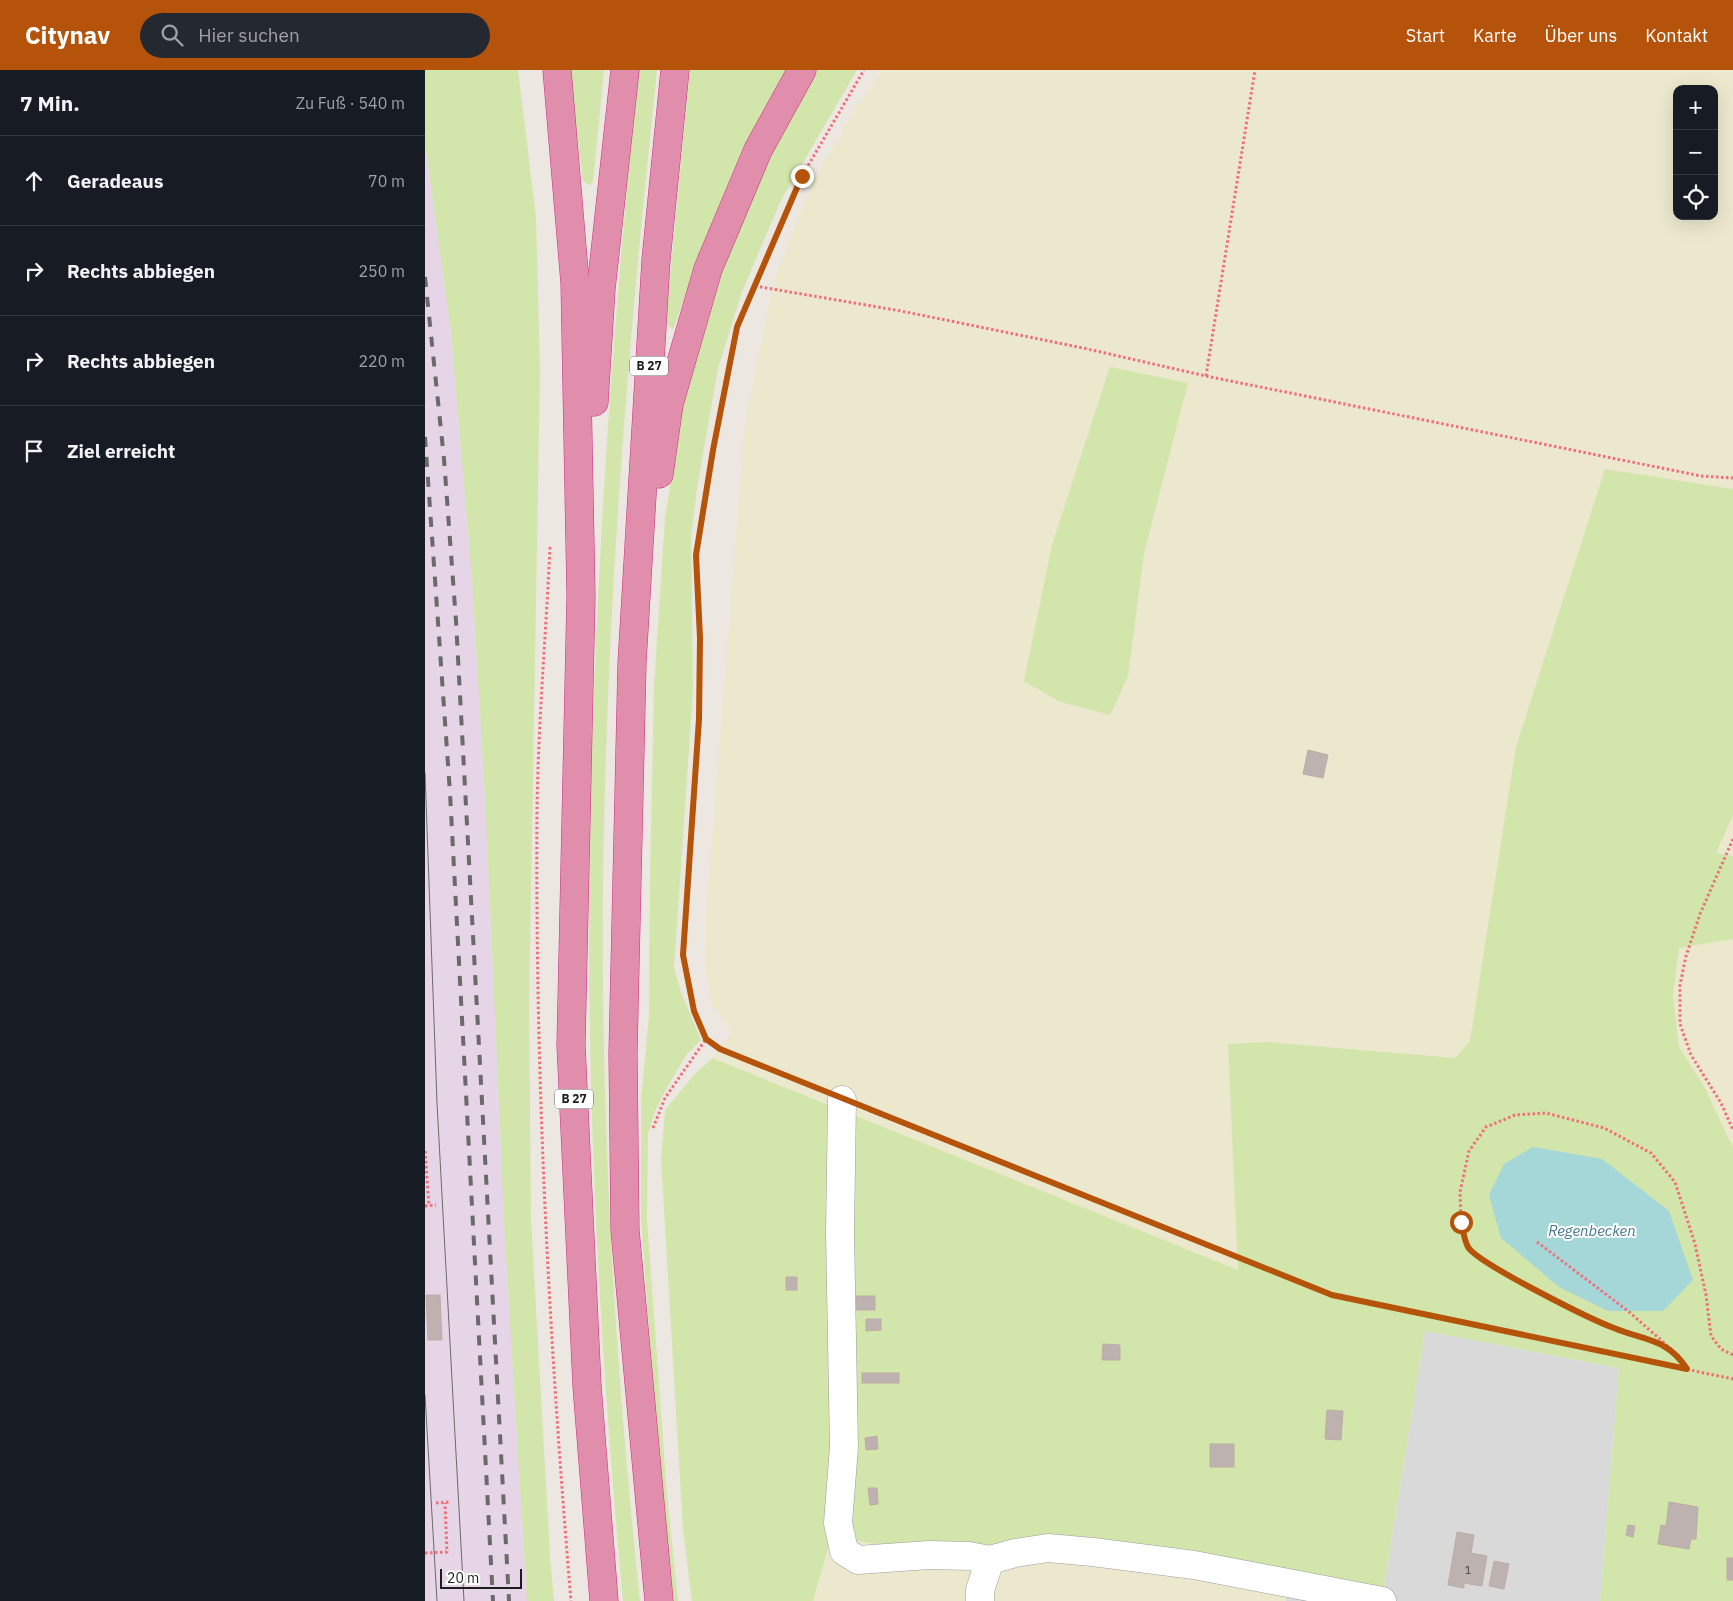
<!DOCTYPE html>
<html lang="de">
<meta charset="utf-8">
<style>
body{margin:0;font-family:"IBM Plex Sans",sans-serif;background:#242831;color:#f1f3f6}
.controls{position:absolute;right:15px;top:15px;display:grid;overflow:hidden;border-radius:10px;box-shadow:0 5px 20px #0002}
.controls button{width:45px;height:45px;display:grid;place-items:center;padding:0;border:0;border-bottom:1px solid #363941;background:#171b24;color:#f1f3f6;font:25px sans-serif}
.scale{position:absolute;left:15px;bottom:12px;width:82px;box-sizing:border-box;padding-left:5px;border:2px solid #1c1c1c;border-top:0;font-size:14px;line-height:18px;white-space:nowrap;color:#1c1c1c;-webkit-text-stroke:4px #fff;paint-order:stroke}
.stop{position:absolute;width:15px;height:15px;margin:-11px;border:4px solid #b45309;border-radius:50%;background:#fff}
.stop.end{background:#b45309;border-color:#fff;box-shadow:0 1px 5px #0008}
.list{margin:0;padding:0;list-style:none}
h2{display:flex;justify-content:space-between;align-items:center;height:65px;margin:0;padding:0 20px;font-size:21px}
h2 small{font-size:16px;font-weight:400;color:#9ea1a6}
.list li{display:grid;grid-template-columns:32px 1fr auto;gap:15px;align-items:center;box-sizing:border-box;height:90px;padding:0 20px;border-top:1px solid #363941}
.list b{display:block;font-size:19px;white-space:nowrap}
.list em{font-size:16px;font-style:normal;color:#9ea1a6}
.icon{flex:none;width:28px;height:28px;fill:none;stroke:currentColor;stroke-width:2;stroke-linecap:round;stroke-linejoin:round}
.map{position:relative;flex:none;width:1308px;height:1531px;overflow:hidden}
header{display:flex;align-items:center;gap:30px;box-sizing:border-box;height:70px;padding:0 25px;background:#b45309;color:#fff}
header strong{font-size:24px}
nav{display:flex;gap:28px;margin-inline-start:auto;font-size:18px}
.search{width:350px;height:45px;background:#242831;display:flex;align-items:center;gap:12px;box-sizing:border-box;padding:0 18px;border-radius:28px;color:#9ea1a6;font-size:19px}
main{display:flex}
aside{flex:1;background:#171b24}
.map>svg:first-child{display:block}
</style>
<header>
<strong>Citynav</strong>
<div class="search"><svg class="icon" aria-label="search" viewBox="0 0 24 24"><circle cx="10" cy="10" r="6"/><path d="M15 15l6 6"/></svg>Hier suchen</div>
<nav><a>Start</a><a>Karte</a><a>Über uns</a><a>Kontakt</a></nav>
</header>
<main>
<aside>
<h2>7 Min.<small>Zu Fuß · 540 m</small></h2>
<ul class="list">
<li><svg class="icon" aria-label="ahead" viewBox="0 0 24 24"><path d="M12 20V5M6 11l6-6 6 6"/></svg><div><b>Geradeaus</b></div><em>70 m</em></li>
<li><svg class="icon" aria-label="right" viewBox="0 0 24 24"><path d="M7 20v-9h11M14 6l5 5-5 5"/></svg><div><b>Rechts abbiegen</b></div><em>250 m</em></li>
<li><svg class="icon" aria-label="right" viewBox="0 0 24 24"><path d="M7 20v-9h11M14 6l5 5-5 5"/></svg><div><b>Rechts abbiegen</b></div><em>220 m</em></li>
<li><svg class="icon" aria-label="arrive" viewBox="0 0 24 24"><path d="M6 21V4h12l-3 4 3 4H6"/></svg><div><b>Ziel erreicht</b></div></li>
</ul>
</aside>
<div class="map">
<svg width="1308" height="1531" viewBox="0 0 1308 1531">
<rect width="100%" height="100%" fill="#ede7e2"/>
<path fill="#dad9d9" d="M 1000,1261 L 1194,1298 L 1175,1531 L 861,1531 L 863,1523 L 958,1523 Z"/>
<path fill="#e6d5e6" d="M 0,74 L 26,261 L 47,507 L 61,744 L 80,1169 L 102,1531 L 0,1531 Z"/>
<g fill="#ebe8ce" fill-rule="evenodd">
<path d="M 457,0 L 1308,0 L 1308,419 L 1180,399 L 1045,972 L 1030,988 L 843,972 L 803,974 L 813,1201 L 747,1177 L 287,988 L 307,963 L 287,935 L 280,897 L 281,843 L 320,352 L 349,210 L 387,114 L 428,42 ZM 1252,19 L 1289,19 L 1289,146 L 1252,146 Z"/>
<path d="M 1308,745 L 1308,786 L 1291,784 Z"/>
<path d="M 1308,869 L 1308,1078 L 1280,1018 L 1254,977 L 1248,925 L 1254,878 Z"/>
<path d="M 406,1467 L 573,1478 L 863,1523 L 861,1531 L 388,1531 Z"/>
</g>
<g fill="#d2e5aa">
<path d="M 0,0 L 93,0 L 111,147 L 115,302 L 104,935 L 106,1149 L 125,1487 L 129,1531 L 102,1531 L 80,1169 L 61,744 L 47,507 L 26,261 L 0,74 Z"/>
<path d="M 144,0 L 179,0 L 168,112 L 165,115 L 158,111 Z"/>
<path d="M 213,0 L 232,0 C 208,227 188,456 181,684 C 171,966 185,1250 215,1531 L 198,1531 C 178,1317 165,1100 164,885 C 164,590 184,294 213,0 Z"/>
<path d="M 265,0 L 363,0 L 324,70 L 278,175 L 248,260 L 243,255 L 242,239 Z"/>
<path d="M 390,0 L 432,0 L 356,130 L 317,222 L 293,298 L 272,418 L 266,467 L 268,620 L 249,898 L 256,922 L 276,970 L 261,985 L 241,1019 L 231,1039 L 223,1063 L 222,1149 L 242,1425 L 253,1531 L 246,1531 L 239,1463 L 216,1149 L 216,1031 L 224,945 L 225,807 L 229,616 L 240,448 L 258,334 L 282,243 L 314,152 L 339,95 Z"/>
<path d="M 685,297 L 763,313 L 719,483 L 703,606 L 685,645 L 633,631 L 599,611 L 627,475 Z"/>
<path d="M 1180,399 L 1308,419 L 1308,745 L 1291,783 L 1308,786 L 1308,869 L 1254,878 L 1248,925 L 1254,977 L 1280,1018 L 1308,1078 L 1308,1531 L 1175,1531 L 1194,1298 L 1000,1261 L 958,1523 L 573,1478 L 478,1478 L 406,1467 L 388,1531 L 267,1531 L 258,1459 L 236,1089 L 240,1040 L 268,1006 L 287,988 L 813,1200 L 803,974 L 843,972 L 1030,988 L 1045,971 L 1091,677 Z"/>
</g>
<path fill="#a5d6d8" d="M 1108,1077 L 1177,1089 L 1244,1141 L 1268,1210 L 1238,1241 L 1183,1241 L 1134,1217 L 1076,1168 L 1064,1125 L 1079,1094 Z"/>
<g fill="#bdb2af" stroke="#beaca6">
<path d="M 883,680 L 903,685 L 898,708 L 878,704 Z"/>
<rect x="361" y="1207" width="11" height="13"/>
<path d="M 1,1225 L 15,1225 L 17,1270 L 3,1270 Z"/>
<rect x="431" y="1226" width="19" height="14"/>
<path d="M 441,1249 L 456,1249 L 456,1260 L 441,1261 Z"/>
<path d="M 678,1274 L 695,1275 L 695,1290 L 677,1290 Z"/>
<rect x="437" y="1303" width="37" height="10"/>
<path d="M 902,1340 L 918,1341 L 916,1370 L 900,1369 Z"/>
<path d="M 452,1366 L 453,1379 L 441,1380 L 440,1368 Z"/>
<rect x="785" y="1374" width="24" height="23"/>
<path d="M 443,1418 L 452,1418 L 453,1434 L 445,1435 Z"/>
<path d="M 1244,1432 L 1273,1437 L 1271,1469 L 1266,1469 L 1264,1479 L 1233,1474 L 1236,1455 L 1241,1456 Z"/>
<path d="M 1203,1455 L 1210,1456 L 1208,1467 L 1201,1465 Z"/>
<path d="M 1032,1462 L 1049,1465 L 1046,1483 L 1062,1486 L 1057,1516 L 1039,1513 L 1039,1518 L 1023,1515 Z"/>
<rect x="1302" y="1488" width="6" height="22"/>
<path d="M 1069,1491 L 1084,1494 L 1079,1519 L 1064,1516 Z"/>
</g>
<g fill="none" stroke-linecap="round" stroke-linejoin="round">
<g stroke="#9d9d9d" stroke-width="29">
<g id="minor">
<path d="M 417,1030 L 415,1163 L 419,1377 L 413,1453 L 419,1481 L 433,1490 L 504,1485 L 544,1486 L 565,1490 L 555,1520 L 555,1531"/>
<path d="M 565,1490 L 590,1483 L 623,1478 L 668,1482 L 769,1495 L 957,1531"/>
</g>
</g>
<g stroke="#cc2e81" stroke-width="29">
<g id="highway">
<path d="M 132,0 L 150,213 L 156,526 L 146,975 L 162,1316 L 179,1531"/>
<path d="M 169,332 L 176,219 L 200,0"/>
<path d="M 234,404 L 244,334 L 283,199 L 333,80 L 377,0"/>
<path d="M 234,1531 L 200,1160 L 198,983 L 207,593 L 231,190 L 250,0"/>
</g>
</g>
<g stroke="#f16f7a" stroke-width="3" stroke-dasharray="2.5 2.5" stroke-linecap="butt">
<path d="M 330,216 L 476,241 L 658,278 L 781,306 L 1276,406 L 1308,408"/>
<path d="M 781,306 L 830,0"/>
<path d="M 125,477 C 121,565 113,654 112,742 C 110,1005 124,1269 146,1531"/>
<path d="M 1308,769 L 1275,844 L 1261,886 L 1255,915 L 1255,954 L 1266,985 L 1296,1033 L 1308,1060"/>
<path d="M 393,1020 L 295,979 L 281,969 L 269,941 L 258,885 L 274,649 L 275,568 L 271,485 L 287,380 L 312,257 L 377,106 L 439,0"/>
<path d="M 445,1041 L 907,1225 L 1308,1309"/>
<path d="M 228,1058 L 240,1028 L 281,969"/>
<path d="M 0,1081 L 4,1136"/>
<path d="M 0,1136 L 11,1135"/>
<path d="M 1112,1172 L 1203,1241 L 1254,1286 L 1262,1299"/>
<path d="M 1238,1273 L 1188,1258 L 1069,1198 L 1044,1178 L 1036,1152 L 1035,1122 L 1044,1081 L 1061,1057 L 1090,1045 L 1121,1043 L 1179,1058 L 1226,1083 L 1250,1112 L 1270,1174 L 1281,1225 L 1286,1266 L 1296,1279 L 1308,1285"/>
<path d="M 11,1433 L 26,1432"/>
<path d="M 0,1483 L 22,1482 L 20,1433"/>
</g>
<use href="#minor" stroke="#fff" stroke-width="28"/>
<use href="#highway" stroke="#e18eac" stroke-width="28"/>
<g stroke="#6a6a6a" stroke-width="1">
<path d="M 0,703 L 12,1033 L 39,1531"/>
<path d="M 0,1325 L 12,1531"/>
</g>
<g stroke="#6a6a6a" stroke-width="4" stroke-dasharray="10 10" stroke-linecap="butt">
<path d="M 0,207 L 19,389 L 31,551 L 84,1531"/>
<path d="M 0,367 L 25,723 L 68,1531"/>
</g>
</g>
<g fill="none" stroke-linecap="round" stroke-linejoin="round">
<path stroke="#b45309" stroke-width="6" d="M 377,106 L 312,257 L 288,380 L 271,485 L 275,568 L 274,649 L 258,885 L 269,941 L 281,969 L 295,979 L 907,1225 L 1262,1299 C 1242,1268 1220,1271 1189,1258 C 1167,1250 1052,1193 1043,1177 C 1039,1170 1038,1159 1036,1152"/>
</g>
<g text-anchor="middle" stroke-width="4" stroke-linejoin="round" paint-order="stroke">
<g font-size="11" fill="#444241">
<text x="1043" y="1504">1</text>
</g>
<g fill="#fff" stroke="#606060" stroke-width="1">
<rect x="205" y="286.5" width="38" height="19" rx="4"/>
<rect x="130" y="1019.5" width="38" height="19" rx="4"/>
</g>
<g font-size="12" font-weight="bold" fill="#1c1c1c">
<text x="224" y="300">B 27</text>
<text x="149" y="1033">B 27</text>
</g>
<g font-size="15" font-style="italic" fill="#46788f" stroke="#fff">
<text x="1167" y="1166">Regenbecken</text>
</g>
</g>
</svg>
<div class="controls">
<button>+</button>
<button>−</button>
<button><svg class="icon" aria-label="locate" viewBox="0 0 24 24"><circle cx="12" cy="12" r="6"/><path d="M12 2v4M12 18v4M2 12h4M18 12h4"/></svg></button>
</div>
<div class="scale">20 m</div>
<div class="stop" style="left:1036px;top:1152px"></div>
<div class="stop end" style="left:377px;top:106px"></div>
</div>
</main>
